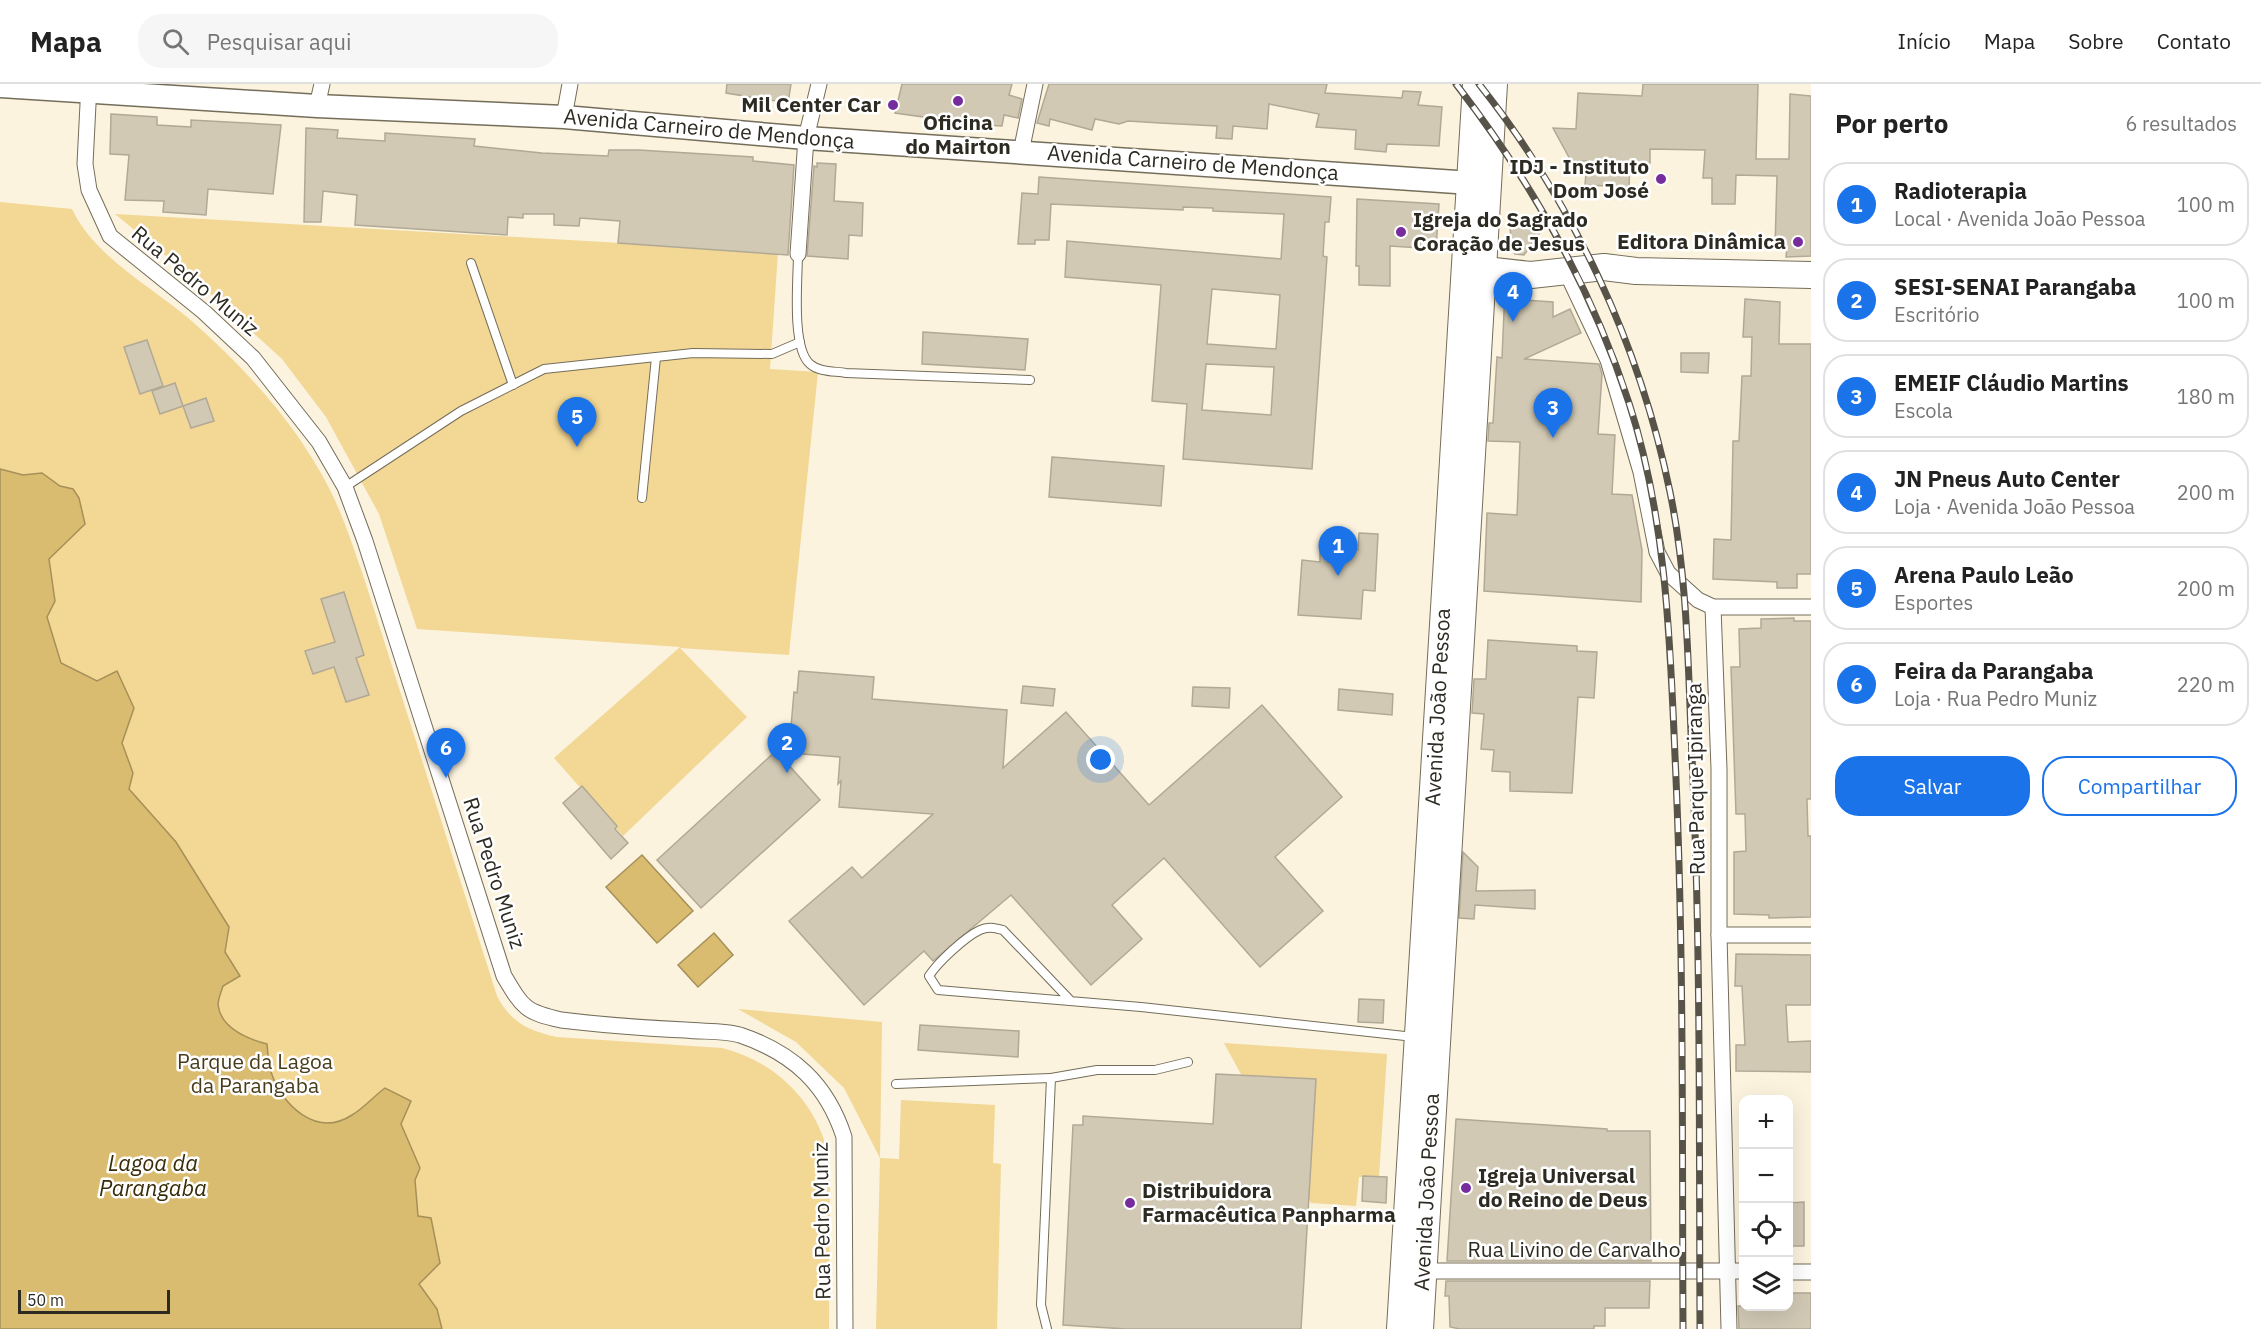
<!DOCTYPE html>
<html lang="pt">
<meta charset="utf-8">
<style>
body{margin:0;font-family:"IBM Plex Sans",sans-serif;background:#f6f6f6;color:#222}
.controls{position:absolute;right:18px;bottom:18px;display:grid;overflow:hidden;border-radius:12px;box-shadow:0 6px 24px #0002}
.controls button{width:54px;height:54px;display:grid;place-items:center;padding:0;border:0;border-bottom:2px solid #e0e0e0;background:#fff;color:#222;font:30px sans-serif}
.scale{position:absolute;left:18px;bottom:15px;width:152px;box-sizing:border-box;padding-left:6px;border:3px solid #2d2a22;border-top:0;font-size:16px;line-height:21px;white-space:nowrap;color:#2d2a22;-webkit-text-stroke:4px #fff;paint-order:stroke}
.you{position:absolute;left:1101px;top:676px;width:21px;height:21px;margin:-15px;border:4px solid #fff;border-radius:50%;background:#1a73e8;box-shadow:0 0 0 9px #1a73e833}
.badge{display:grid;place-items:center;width:39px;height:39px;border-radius:50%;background:#1a73e8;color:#fff;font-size:20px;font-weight:700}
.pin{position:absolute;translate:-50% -50px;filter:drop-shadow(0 2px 3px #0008)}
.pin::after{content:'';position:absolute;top:32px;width:21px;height:18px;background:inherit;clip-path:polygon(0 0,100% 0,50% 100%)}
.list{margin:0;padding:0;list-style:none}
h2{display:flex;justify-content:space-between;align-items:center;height:78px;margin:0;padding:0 24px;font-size:26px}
h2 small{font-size:20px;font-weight:400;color:#767676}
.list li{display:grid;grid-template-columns:39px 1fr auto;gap:18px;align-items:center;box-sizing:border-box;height:84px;margin:0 12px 12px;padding:0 12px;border:2px solid #e0e0e0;border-radius:24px}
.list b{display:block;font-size:22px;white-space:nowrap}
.list p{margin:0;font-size:20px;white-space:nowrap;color:#767676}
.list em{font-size:20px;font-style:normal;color:#767676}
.actions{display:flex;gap:12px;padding:18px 24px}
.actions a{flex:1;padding:14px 0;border:2px solid #1a73e8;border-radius:24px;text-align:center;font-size:21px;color:#1a73e8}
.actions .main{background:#1a73e8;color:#fff}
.icon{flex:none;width:33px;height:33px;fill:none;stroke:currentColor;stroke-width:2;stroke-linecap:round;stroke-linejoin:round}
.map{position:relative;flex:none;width:1811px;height:1245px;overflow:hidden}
header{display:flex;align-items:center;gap:36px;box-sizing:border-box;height:84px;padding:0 30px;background:#fff;border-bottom:2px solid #e0e0e0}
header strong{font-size:28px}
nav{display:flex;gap:33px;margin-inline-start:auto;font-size:21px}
.search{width:420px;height:54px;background:#f6f6f6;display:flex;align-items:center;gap:15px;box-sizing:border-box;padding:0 21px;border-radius:24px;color:#767676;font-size:22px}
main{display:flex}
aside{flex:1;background:#fff}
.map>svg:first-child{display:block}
</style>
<header>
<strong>Mapa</strong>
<div class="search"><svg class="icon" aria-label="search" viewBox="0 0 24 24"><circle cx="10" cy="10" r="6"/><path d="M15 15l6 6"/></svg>Pesquisar aqui</div>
<nav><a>Início</a><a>Mapa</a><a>Sobre</a><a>Contato</a></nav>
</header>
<main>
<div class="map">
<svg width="1811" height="1245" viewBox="0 0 1811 1245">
<rect width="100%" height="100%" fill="#fbf3de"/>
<g fill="#f2d795">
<path d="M 0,118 L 72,125 C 95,174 153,203 194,239 C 246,285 297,341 329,404 C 344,433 354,466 365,497 L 497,912 C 511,939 529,947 557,953 L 722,964 C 778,978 821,1022 830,1080 L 829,1245 L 0,1245 Z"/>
<path d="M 115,130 L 778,168 L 770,285 L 818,288 L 789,571 L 680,564 L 747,633 L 623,752 L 554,674 L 680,563 L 417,545 L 379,430 L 326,333 L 282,275 L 193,194 Z"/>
<path d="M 738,925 L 882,938 L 880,1074 L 899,1075 L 901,1016 L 995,1021 L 993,1079 L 1001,1080 L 997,1245 L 876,1245 L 880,1074 L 844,1004 L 796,958 Z"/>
<path d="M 1224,959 L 1387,970 L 1379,1093 L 1359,1093 L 1356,1122 L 1311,1119 Z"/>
</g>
<g fill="#dabc71" stroke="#a69059" stroke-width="1.5">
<path d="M 0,385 L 23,391 L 42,389 L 60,402 L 73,405 L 79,414 L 85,440 L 49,475 L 55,517 L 47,533 L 61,579 L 97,597 L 117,587 L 134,624 L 122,659 L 133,689 L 129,705 L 176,758 L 229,843 L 225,868 L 240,892 L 223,902 C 221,908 218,915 218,921 C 221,944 248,955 267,960 C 268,969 268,980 271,988 C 282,1022 317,1054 352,1031 C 364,1024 374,1012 385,1004 L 411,1017 L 401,1040 L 420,1084 L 415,1096 L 418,1132 L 431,1134 L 440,1179 L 419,1200 L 437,1225 L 442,1245 L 0,1245 Z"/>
<path d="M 642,771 L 693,827 L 657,859 L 606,803 Z"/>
<path d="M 714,849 L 733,871 L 698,903 L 678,881 Z"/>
</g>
<g fill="#d1c9b4" stroke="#b1a995" stroke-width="1.5" fill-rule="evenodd">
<path d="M 727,0 L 791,0 L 788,19 L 726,9 Z"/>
<path d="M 902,0 L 1012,0 L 1009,11 L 1022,15 L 1018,34 L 1004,31 L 1002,42 L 945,39 L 945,36 L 895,29 Z"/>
<path d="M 1049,0 L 1327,0 L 1325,9 L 1402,14 L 1403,7 L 1421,8 L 1418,21 L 1442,23 L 1439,62 L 1387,60 L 1386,68 L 1355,65 L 1356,46 L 1316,43 L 1319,30 L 1269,20 L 1267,45 L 1233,42 L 1232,55 L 1216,54 L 1217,42 L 1160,39 L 1128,37 L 1119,40 L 1095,35 L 1092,46 L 1050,35 L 1049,42 L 1037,39 Z"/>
<path d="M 1643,0 L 1758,0 L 1756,75 L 1789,75 L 1790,10 L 1811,12 L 1811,172 L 1786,173 L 1787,163 L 1775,163 L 1777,92 L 1736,91 L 1735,120 L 1712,120 L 1712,94 L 1703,94 L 1705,66 L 1650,65 L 1650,79 L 1630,79 L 1629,103 L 1585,101 L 1587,77 L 1571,77 L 1553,44 L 1576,45 L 1578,9 L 1642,12 Z"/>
<path d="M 111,30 L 157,33 L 157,41 L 191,43 L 191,36 L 281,41 L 273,110 L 208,105 L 206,131 L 163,128 L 164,117 L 125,116 L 129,71 L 110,70 Z"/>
<path d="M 306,44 L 338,46 L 337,54 L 385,57 L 385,49 L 475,55 L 474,62 L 542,69 L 608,72 L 609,66 L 639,66 L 753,73 L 753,77 L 794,81 L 788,171 L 618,159 L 620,137 L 580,134 L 579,142 L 554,141 L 554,130 L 523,130 L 523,134 L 508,133 L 507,151 L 355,141 L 357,111 L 323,107 L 321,138 L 304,138 Z"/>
<path d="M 817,79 L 836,80 L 834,117 L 863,119 L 862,152 L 849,151 L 848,175 L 807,172 L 814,82 L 817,83 Z"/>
<path d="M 1039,93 L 1331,113 L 1329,138 L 1325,138 L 1323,172 L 1327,173 L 1312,385 L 1183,375 L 1187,320 L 1152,317 L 1161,201 L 1065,193 L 1067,157 L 1281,175 L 1284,130 L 1213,127 L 1213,124 L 1183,123 L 1183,126 L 1051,120 L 1049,156 L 1035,156 L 1035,160 L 1018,160 L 1022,109 L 1038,110 ZM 1212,205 L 1280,211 L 1276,265 L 1207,260 ZM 1206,280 L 1274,283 L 1271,331 L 1202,326 Z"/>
<path d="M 1357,115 L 1439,120 L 1436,165 L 1390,162 L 1390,202 L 1359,201 L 1359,182 L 1356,182 Z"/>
<path d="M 1510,143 L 1544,143 L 1524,171 L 1515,170 L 1512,166 Z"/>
<path d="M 1505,205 L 1522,205 L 1523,216 L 1553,218 L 1553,233 L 1570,225 L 1581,249 L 1524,275 L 1599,280 L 1602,290 L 1598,350 L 1615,351 L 1612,410 L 1632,411 L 1642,466 L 1641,518 L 1484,507 L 1487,429 L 1517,431 L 1520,358 L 1488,357 L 1489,339 L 1493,339 L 1497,273 L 1502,274 Z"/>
<path d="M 1745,215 L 1780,218 L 1779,260 L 1811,260 L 1811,490 L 1797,490 L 1797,504 L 1777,504 L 1777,498 L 1713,495 L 1714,455 L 1731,456 L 1733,357 L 1739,357 L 1742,292 L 1751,292 L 1752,253 L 1743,253 Z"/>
<path d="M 923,248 L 1028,255 L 1025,286 L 922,280 Z"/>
<path d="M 147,256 L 163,302 L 140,310 L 124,263 Z"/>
<path d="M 1681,269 L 1709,269 L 1708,289 L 1681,288 Z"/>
<path d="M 175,299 L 183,322 L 160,330 L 152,307 Z"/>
<path d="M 206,314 L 214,337 L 191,344 L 183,322 Z"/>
<path d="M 1052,373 L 1164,382 L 1161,422 L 1049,413 Z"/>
<path d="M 1359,449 L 1378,450 L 1375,507 L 1363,506 L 1361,535 L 1298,531 L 1302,476 L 1320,478 L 1320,464 L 1358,466 Z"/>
<path d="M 344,508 L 364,571 L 356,574 L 369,611 L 346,618 L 334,583 L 313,590 L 305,567 L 335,558 L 321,515 Z"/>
<path d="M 1794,534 L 1794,537 L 1811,537 L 1811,715 L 1807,715 L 1808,752 L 1811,752 L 1811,833 L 1769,834 L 1769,831 L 1734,830 L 1734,768 L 1746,767 L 1745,730 L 1736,730 L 1731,583 L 1740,583 L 1739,545 L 1761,544 L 1761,535 Z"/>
<path d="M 1488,556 L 1577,562 L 1577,567 L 1597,568 L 1594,614 L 1578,613 L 1572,709 L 1510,707 L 1510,688 L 1492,687 L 1494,666 L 1481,665 L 1484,630 L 1472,629 L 1474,595 L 1486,595 Z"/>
<path d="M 799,587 L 874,593 L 872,615 L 1007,626 L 1003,684 L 1066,628 L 1149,721 L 1262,621 L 1342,713 L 1275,773 L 1323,827 L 1260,883 L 1164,774 L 1112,821 L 1142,855 L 1091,901 L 1011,811 L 933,877 L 924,867 L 864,921 L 789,837 L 852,783 L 862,794 L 933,730 L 839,723 L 841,697 L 838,700 L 840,673 L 777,668 L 820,716 L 701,824 L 657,776 L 790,654 L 794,608 L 797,609 Z"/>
<path d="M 1023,602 L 1055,605 L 1053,622 L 1021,619 Z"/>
<path d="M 1193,603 L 1230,604 L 1229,624 L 1192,622 Z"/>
<path d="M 1339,605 L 1393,610 L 1392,631 L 1338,626 Z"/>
<path d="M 582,702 L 617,742 L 615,745 L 628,759 L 611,775 L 563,719 Z"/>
<path d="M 1463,768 L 1478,783 L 1476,807 L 1535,806 L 1535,825 L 1475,821 L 1474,835 L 1459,834 Z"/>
<path d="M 1736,870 L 1811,871 L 1811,921 L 1786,921 L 1788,958 L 1811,957 L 1811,988 L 1736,987 L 1736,961 L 1745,961 L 1742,902 L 1735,902 Z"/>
<path d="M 1359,915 L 1384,916 L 1383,939 L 1358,938 Z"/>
<path d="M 920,941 L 1019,947 L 1018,973 L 918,966 Z"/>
<path d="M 1216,990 L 1316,995 L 1301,1245 L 1126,1245 L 1063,1241 L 1073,1041 L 1083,1041 L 1083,1032 L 1213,1040 Z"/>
<path d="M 1456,1035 L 1607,1045 L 1607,1047 L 1650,1047 L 1651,1177 L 1447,1177 Z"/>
<path d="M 1363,1092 L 1387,1093 L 1386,1119 L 1362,1117 Z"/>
<path d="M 1804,1118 L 1804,1162 L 1788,1162 L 1788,1119 Z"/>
<path d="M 1446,1197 L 1650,1197 L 1649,1224 L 1605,1224 L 1605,1242 L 1594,1242 L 1594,1245 L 1460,1245 L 1450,1243 L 1449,1212 L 1445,1212 Z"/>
<path d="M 1788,1209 L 1811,1209 L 1811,1245 L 1739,1245 L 1738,1222 L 1788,1222 Z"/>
</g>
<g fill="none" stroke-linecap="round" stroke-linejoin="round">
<g stroke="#746d5a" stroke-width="10">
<g id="lane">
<path d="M 798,170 C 798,194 791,264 810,280 C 819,288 834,287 846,289 L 1030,296"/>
<path d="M 471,179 L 513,301"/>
<path d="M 345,403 L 461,327 L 544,285 L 693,269 L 772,270 L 800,258"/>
<path d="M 642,414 L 656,273"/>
<path d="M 1070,916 L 1003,846 C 995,844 988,842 980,846 C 965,853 938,878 929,892 L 938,906 L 1141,923 L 1414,953"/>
<path d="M 896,1000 L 1051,994"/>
<path d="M 1047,1245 L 1041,1221 L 1051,994 L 1097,986 L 1155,986 L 1188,978"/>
</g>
</g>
<g stroke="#746d5a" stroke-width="17">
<g id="street">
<path d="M 89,0 L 85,80 L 89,106 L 110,152 L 204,228 L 253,274 L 319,358 L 345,403 L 365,457 L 504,892 C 523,924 525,928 561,936 C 602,941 644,944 685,946 C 702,948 724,946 740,951 C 793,969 827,1000 844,1053 L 845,1245"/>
<path d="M 317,22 L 322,0"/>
<path d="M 564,33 L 570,0"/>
<path d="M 1021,68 L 1035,0"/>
<path d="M 798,170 L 806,54 L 819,0"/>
<path d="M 1566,187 L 1608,276 L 1641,388 L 1657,468 L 1668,489 L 1698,516 L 1713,523 L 1811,523"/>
<path d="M 1713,523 L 1719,685 L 1719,851 L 1729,1245"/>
<path d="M 1719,851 L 1811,851"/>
<path d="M 1417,1187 L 1744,1187"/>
<path d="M 1788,1188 L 1811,1188"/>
</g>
</g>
<g stroke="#746d5a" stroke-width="25">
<path id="secondary" d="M 0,2 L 317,22 L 564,33 L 806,54 L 1486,100"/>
</g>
<g stroke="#746d5a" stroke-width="28">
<g id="primary">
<path d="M 1469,179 L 1485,186 L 1531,191 L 1604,183 L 1636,187 L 1811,191"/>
<path d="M 1400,1245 L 1476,0"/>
<path d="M 1420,1245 L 1494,0"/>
</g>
</g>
<use href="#lane" stroke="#fff" stroke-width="8"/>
<use href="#street" stroke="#fff" stroke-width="15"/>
<use href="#secondary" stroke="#fff" stroke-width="22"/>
<use href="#primary" stroke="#fff" stroke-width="26"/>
<g stroke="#575349" stroke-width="7">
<g id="rail">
<path d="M 1456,0 C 1531,97 1591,202 1629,319 C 1666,433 1670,554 1675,672 C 1684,863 1682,1054 1683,1245"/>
<path d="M 1479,0 C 1573,118 1640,261 1670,408 C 1688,495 1688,585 1692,673 C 1701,864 1699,1055 1700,1245"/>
</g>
</g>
<use href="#rail" stroke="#fff" stroke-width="4.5" stroke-dasharray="14" stroke-linecap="butt"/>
</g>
<g fill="#772c9e" stroke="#fff" stroke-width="2">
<circle cx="958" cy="17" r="6"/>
<circle cx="893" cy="21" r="6"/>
<circle cx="1661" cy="95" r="6"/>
<circle cx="1401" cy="148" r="6"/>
<circle cx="1798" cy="158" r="6"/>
<circle cx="1466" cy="1104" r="6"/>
<circle cx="1130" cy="1119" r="6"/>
</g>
<g text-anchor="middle" stroke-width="5" stroke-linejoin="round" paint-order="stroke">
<g font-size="21" font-weight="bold" fill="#2d2a22" stroke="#fff" text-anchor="end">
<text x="881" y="28">Mil Center Car</text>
<text x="958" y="46" text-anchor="middle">Oficina<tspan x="958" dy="24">do Mairton</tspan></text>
<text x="1649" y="90">IDJ - Instituto<tspan x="1649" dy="24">Dom José</tspan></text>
<text x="1413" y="143" text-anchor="start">Igreja do Sagrado<tspan x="1413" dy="24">Coração de Jesus</tspan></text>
<text x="1786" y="165">Editora Dinâmica</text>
<text x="1478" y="1099" text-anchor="start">Igreja Universal<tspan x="1478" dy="24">do Reino de Deus</tspan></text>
<text x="1142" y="1114" text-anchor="start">Distribuidora<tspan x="1142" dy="24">Farmacêutica Panpharma</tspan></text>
</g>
<g font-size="21" fill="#2d2a22" stroke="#fff">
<text transform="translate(709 45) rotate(5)" y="7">Avenida Carneiro de Mendonça</text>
<text transform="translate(1193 79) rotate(4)" y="7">Avenida Carneiro de Mendonça</text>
<text transform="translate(195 197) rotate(40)" y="7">Rua Pedro Muniz</text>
<text transform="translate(1438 623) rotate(-87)" y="7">Avenida João Pessoa</text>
<text transform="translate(1696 695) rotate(-91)" y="7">Rua Parque Ipiranga</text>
<text transform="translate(494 789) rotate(72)" y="7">Rua Pedro Muniz</text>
<text transform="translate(1427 1108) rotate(-87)" y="7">Avenida João Pessoa</text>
<text transform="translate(822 1137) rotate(-91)" y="7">Rua Pedro Muniz</text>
<text x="1574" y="1173">Rua Livino de Carvalho</text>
</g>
<g font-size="21" fill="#493c1b" stroke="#fff">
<text x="255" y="985">Parque da Lagoa<tspan x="255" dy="24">da Parangaba</tspan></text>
</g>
<g font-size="22" font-style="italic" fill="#382c09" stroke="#fff">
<text x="153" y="1087">Lagoa da<tspan x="153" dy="25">Parangaba</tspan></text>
</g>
</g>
</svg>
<div class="controls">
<button>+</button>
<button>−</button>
<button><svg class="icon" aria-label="locate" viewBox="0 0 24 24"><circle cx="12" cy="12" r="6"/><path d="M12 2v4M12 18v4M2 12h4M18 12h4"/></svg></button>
<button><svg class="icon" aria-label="layers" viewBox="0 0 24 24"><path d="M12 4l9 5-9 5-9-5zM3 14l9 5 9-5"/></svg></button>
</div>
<div class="scale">50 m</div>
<div class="you"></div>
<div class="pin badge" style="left:1338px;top:492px">1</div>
<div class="pin badge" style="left:787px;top:689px">2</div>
<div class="pin badge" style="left:1553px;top:354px">3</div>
<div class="pin badge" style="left:1513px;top:238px">4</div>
<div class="pin badge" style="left:577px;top:363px">5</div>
<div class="pin badge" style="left:446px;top:694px">6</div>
</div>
<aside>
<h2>Por perto<small>6 resultados</small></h2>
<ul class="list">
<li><span class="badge">1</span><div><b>Radioterapia</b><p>Local · Avenida João Pessoa</p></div><em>100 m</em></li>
<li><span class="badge">2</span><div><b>SESI-SENAI Parangaba</b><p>Escritório</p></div><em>100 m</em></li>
<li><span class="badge">3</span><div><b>EMEIF Cláudio Martins</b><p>Escola</p></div><em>180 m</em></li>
<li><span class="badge">4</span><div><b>JN Pneus Auto Center</b><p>Loja · Avenida João Pessoa</p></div><em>200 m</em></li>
<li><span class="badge">5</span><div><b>Arena Paulo Leão</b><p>Esportes</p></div><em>200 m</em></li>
<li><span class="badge">6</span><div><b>Feira da Parangaba</b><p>Loja · Rua Pedro Muniz</p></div><em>220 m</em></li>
</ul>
<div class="actions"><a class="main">Salvar</a><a>Compartilhar</a></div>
</aside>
</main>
